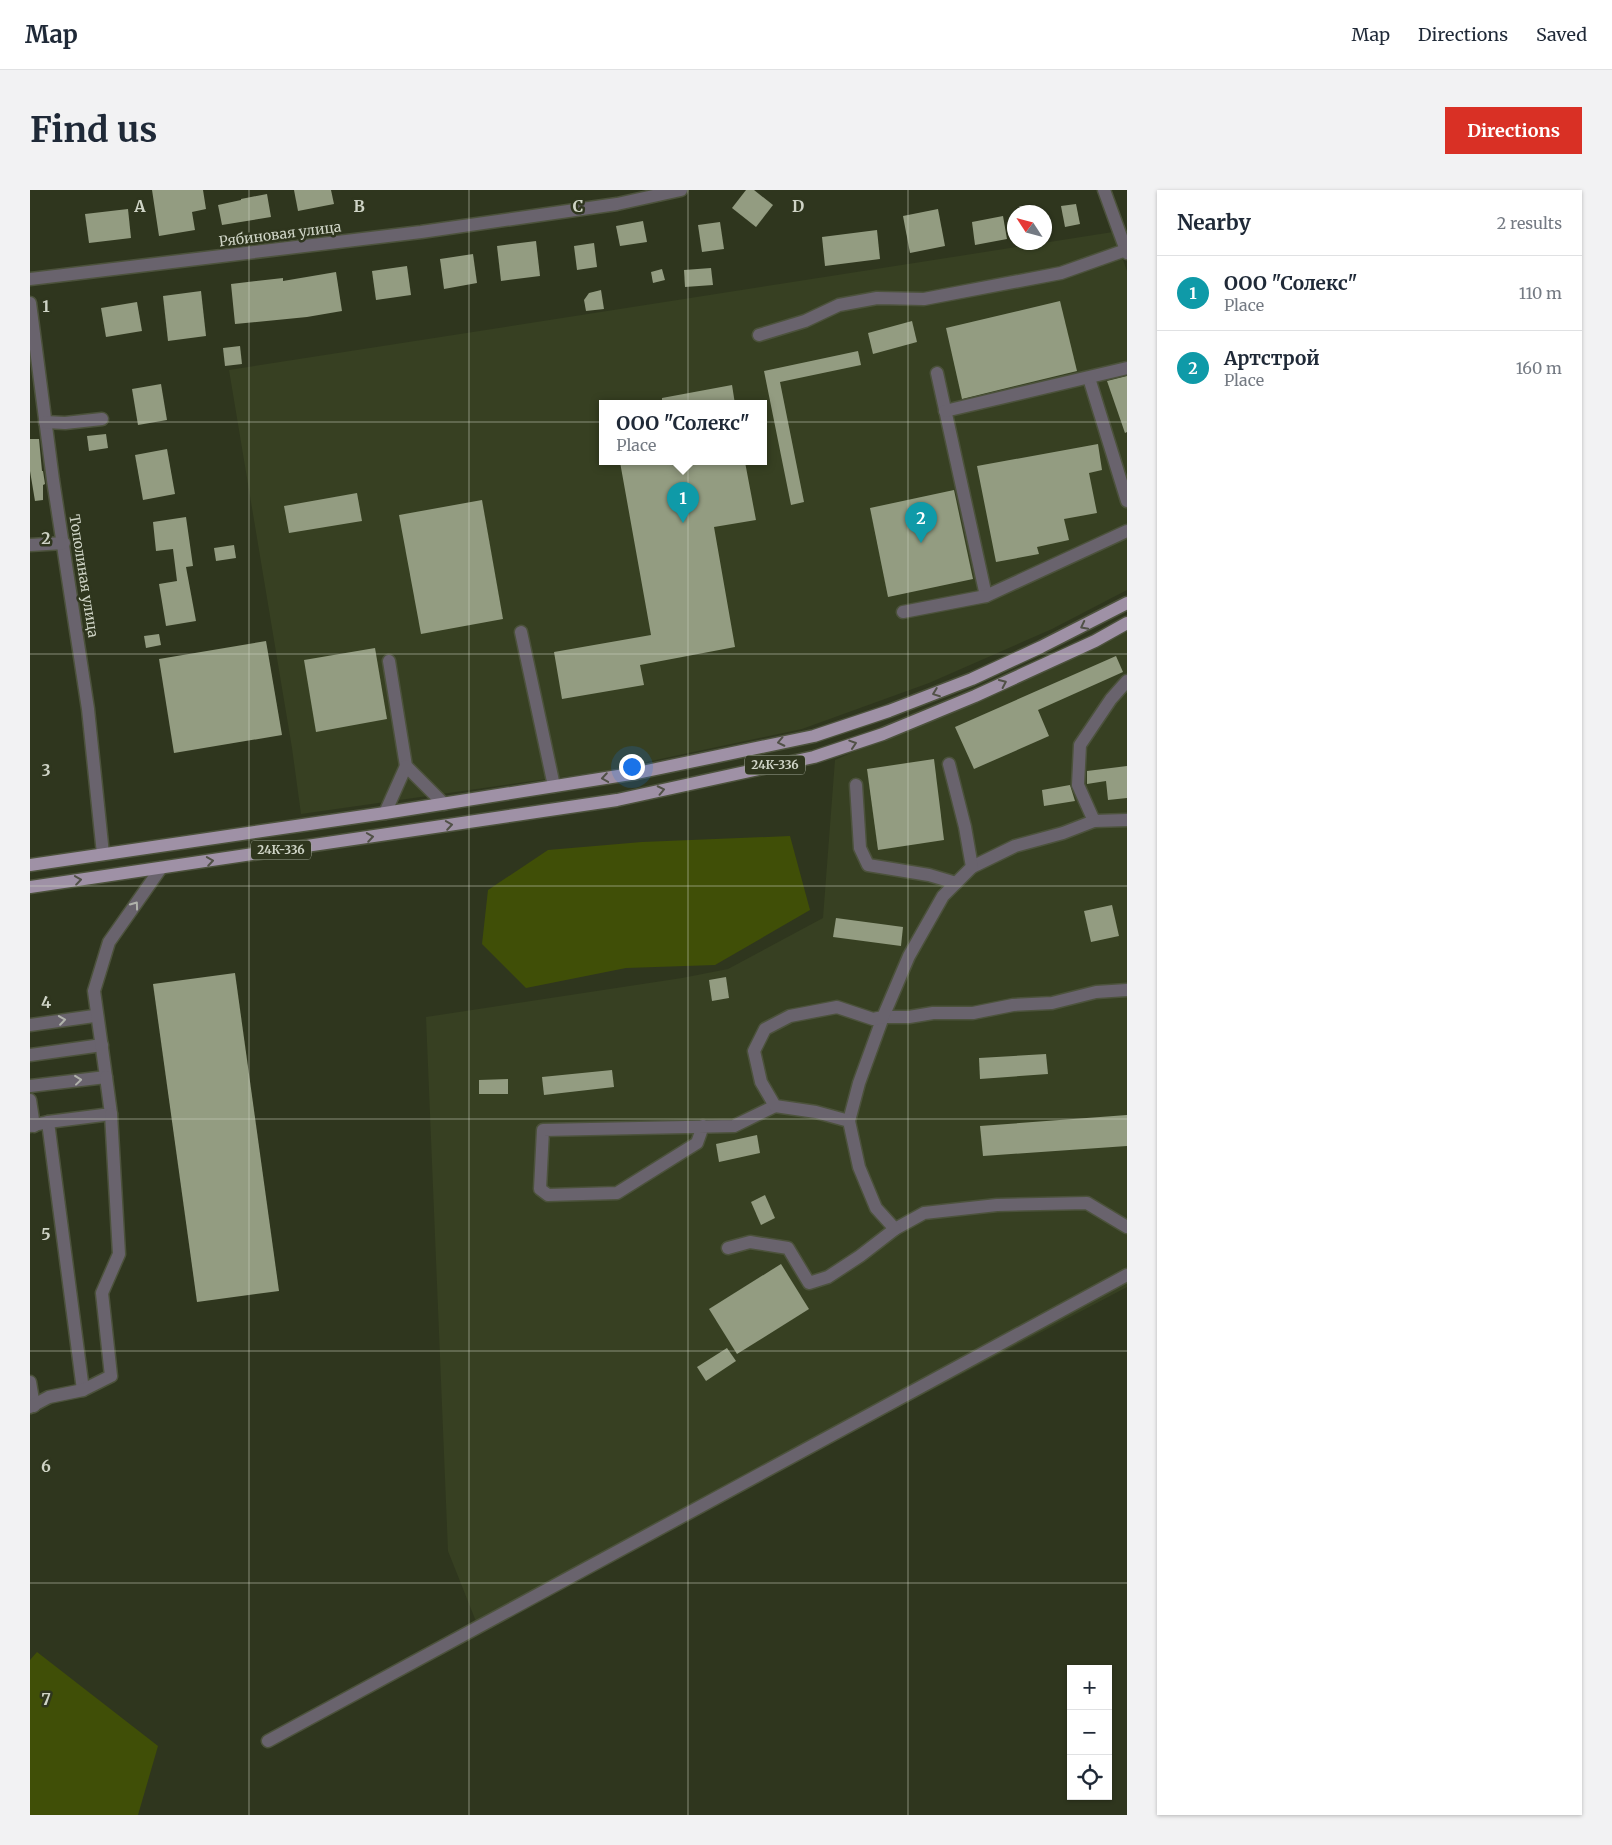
<!DOCTYPE html>
<meta charset="utf-8">
<style>
body{margin:0;font-family:Merriweather,serif;background:#f2f2f3;color:#1f2937}
.controls{position:absolute;right:15px;bottom:15px;display:grid;overflow:hidden;border-radius:0px;box-shadow:0 1px 4px #0004}
.controls button{width:45px;height:45px;display:grid;place-items:center;padding:0;border:0;border-bottom:1px solid #e0e1e3;background:#fff;color:#1f2937;font:25px sans-serif}
.compass{position:absolute;left:977px;top:15px;width:45px;height:45px;border-radius:50%;background:#fff;box-shadow:0 1px 4px #0004;rotate:306deg}
.you{position:absolute;left:601px;top:576px;width:18px;height:18px;margin:-12px;border:4px solid #fff;border-radius:50%;background:#1a73e8;box-shadow:0 0 0 8px #1a73e833}
.badge{display:grid;place-items:center;width:32px;height:32px;border-radius:50%;background:#d93025;color:#fff;font-size:16px;font-weight:700}
.pin{position:absolute;translate:-50% -41px;filter:drop-shadow(0 1px 2px #0008)}
.pin::after{content:'';position:absolute;top:26px;width:18px;height:15px;background:inherit;clip-path:polygon(0 0,100% 0,50% 100%)}
.popup{position:absolute;left:569px;top:210px;width:168px;height:65px;box-sizing:border-box;display:grid;place-content:center;border-radius:0px;background:#fff;filter:drop-shadow(0 1px 4px #0005);font-size:16px;white-space:nowrap;color:#747a83}
.popup b{font-size:19px;color:#1f2937}
.popup::after{content:'';position:absolute;left:50%;top:100%;margin-left:-10px;border:10px solid transparent;border-top-color:#fff}
.list{margin:0;padding:0;list-style:none}
h2{display:flex;justify-content:space-between;align-items:center;height:65px;margin:0;padding:0 20px;font-size:21px}
h2 small{font-size:16px;font-weight:400;color:#747a83}
.list li{display:grid;grid-template-columns:32px 1fr auto;gap:15px;align-items:center;box-sizing:border-box;height:75px;padding:0 20px;border-top:1px solid #e0e1e3}
.list b{display:block;font-size:19px;white-space:nowrap}
.list p{margin:0;font-size:16px;white-space:nowrap;color:#747a83}
.list em{font-size:16px;font-style:normal;color:#747a83}
.icon{flex:none;width:28px;height:28px;fill:none;stroke:currentColor;stroke-width:2;stroke-linecap:round;stroke-linejoin:round}
.map{position:relative;flex:none;width:1097px;height:1625px;overflow:hidden;border-radius:0px}
header{display:flex;align-items:center;gap:30px;box-sizing:border-box;height:70px;padding:0 25px;background:#fff;border-bottom:1px solid #e0e1e3}
header strong{font-size:24px}
nav{display:flex;gap:28px;margin-inline-start:auto;font-size:18px}
.intro{display:flex;align-items:center;justify-content:space-between;box-sizing:border-box;height:120px;padding:0 30px}
h1{margin:0;font-size:35px}
.button{padding:12px 22px;border-radius:0px;background:#d93025;color:#fff;font-size:18px;font-weight:700}
main{display:flex;gap:30px;padding:0 30px}
aside{flex:1;background:#fff;border-radius:0px;box-shadow:0 1px 4px #0004}
.map>svg:first-child{display:block}
</style>
<header>
<strong>Map</strong>
<nav><a>Map</a><a>Directions</a><a>Saved</a></nav>
</header>
<div class="intro"><h1>Find us</h1><a class="button">Directions</a></div>
<main>
<div class="map">
<svg width="1097" height="1625" viewBox="0 0 1097 1625">
<rect width="100%" height="100%" fill="#2f361e"/>
<g fill="#374022" fill-rule="evenodd">
<path d="M 1083,42 L 1097,81 L 1097,400 L 1022,439 L 899,493 L 772,539 L 574,581 L 271,624 L 262,558 L 199,180 ZM 573,214 L 733,214 L 733,272 L 573,272 Z"/>
<path d="M 1097,439 L 1097,1097 L 449,1439 L 418,1361 L 396,827 L 652,788 L 698,779 L 793,728 L 805,570 Z"/>
</g>
<g fill="#404f07">
<path d="M 760,646 L 780,720 L 685,775 L 596,778 L 496,798 L 452,754 L 458,700 L 518,660 L 612,652 Z"/>
<path d="M 7,1462 L 128,1556 L 108,1625 L 0,1625 L 0,1470 Z"/>
</g>
<g fill="#939c81">
<path d="M 122,0 L 173,0 L 176,19 L 162,22 L 165,40 L 129,46 Z"/>
<path d="M 264,0 L 301,0 L 304,14 L 268,21 Z"/>
<path d="M 716,0 L 724,0 L 743,15 L 726,37 L 702,18 Z"/>
<path d="M 237,4 L 241,27 L 192,35 L 188,15 L 211,10 L 211,9 Z"/>
<path d="M 1046,14 L 1050,34 L 1035,37 L 1031,16 Z"/>
<path d="M 98,19 L 101,48 L 59,53 L 55,24 Z"/>
<path d="M 908,19 L 915,56 L 880,63 L 873,26 Z"/>
<path d="M 973,26 L 977,49 L 945,55 L 942,32 Z"/>
<path d="M 613,31 L 617,52 L 590,56 L 586,36 Z"/>
<path d="M 690,32 L 694,59 L 672,62 L 668,35 Z"/>
<path d="M 847,40 L 850,69 L 795,76 L 792,47 Z"/>
<path d="M 506,51 L 510,86 L 471,91 L 467,56 Z"/>
<path d="M 564,53 L 567,77 L 547,80 L 544,56 Z"/>
<path d="M 443,64 L 447,93 L 414,99 L 410,69 Z"/>
<path d="M 377,76 L 381,105 L 346,110 L 342,81 Z"/>
<path d="M 681,78 L 683,95 L 655,97 L 654,80 Z"/>
<path d="M 632,79 L 635,90 L 623,93 L 621,82 Z"/>
<path d="M 306,82 L 312,121 L 277,127 L 205,134 L 201,94 L 253,88 L 253,91 Z"/>
<path d="M 571,100 L 574,119 L 556,121 L 554,110 L 559,103 Z"/>
<path d="M 171,101 L 176,146 L 138,151 L 133,106 Z"/>
<path d="M 1030,111 L 1047,181 L 932,209 L 916,138 Z"/>
<path d="M 107,112 L 112,141 L 76,147 L 71,118 Z"/>
<path d="M 882,131 L 887,152 L 843,164 L 838,143 Z"/>
<path d="M 210,156 L 212,174 L 195,176 L 193,158 Z"/>
<path d="M 828,161 L 831,175 L 750,192 L 774,312 L 761,315 L 734,181 Z"/>
<path d="M 1097,186 L 1097,242 L 1095,243 L 1077,191 Z"/>
<path d="M 131,194 L 137,230 L 108,235 L 102,199 Z"/>
<path d="M 702,195 L 705,214 L 632,214 L 632,208 Z"/>
<path d="M 76,244 L 78,258 L 59,261 L 57,246 Z"/>
<path d="M 0,249 L 9,249 L 12,281 L 13,281 L 15,294 L 13,295 L 13,310 L 5,311 L 0,281 Z"/>
<path d="M 1068,254 L 1072,280 L 1059,283 L 1067,323 L 1034,329 L 1039,350 L 1007,357 L 1009,364 L 966,372 L 947,276 Z"/>
<path d="M 137,259 L 145,304 L 113,310 L 105,265 Z"/>
<path d="M 590,272 L 715,272 L 726,330 L 684,337 L 705,457 L 610,475 L 614,495 L 532,509 L 524,462 L 621,445 Z"/>
<path d="M 924,300 L 943,389 L 858,407 L 840,318 Z"/>
<path d="M 327,303 L 332,331 L 259,343 L 254,316 Z"/>
<path d="M 452,310 L 473,429 L 391,444 L 369,325 Z"/>
<path d="M 156,327 L 163,376 L 156,377 L 166,431 L 136,436 L 129,394 L 147,391 L 143,359 L 126,361 L 123,332 Z"/>
<path d="M 204,355 L 206,368 L 186,371 L 184,358 Z"/>
<path d="M 129,444 L 131,455 L 116,458 L 114,446 Z"/>
<path d="M 236,451 L 252,545 L 144,563 L 129,469 Z"/>
<path d="M 345,458 L 357,529 L 286,542 L 274,470 Z"/>
<path d="M 1086,466 L 1093,482 L 1008,520 L 1019,546 L 944,579 L 925,537 Z"/>
<path d="M 904,569 L 914,650 L 848,660 L 837,579 Z"/>
<path d="M 1097,576 L 1097,608 L 1078,610 L 1076,591 L 1057,594 L 1057,581 Z"/>
<path d="M 1040,595 L 1045,611 L 1014,616 L 1012,600 Z"/>
<path d="M 1082,715 L 1089,746 L 1061,752 L 1054,721 Z"/>
<path d="M 806,728 L 873,737 L 871,756 L 803,747 Z"/>
<path d="M 205,783 L 249,1101 L 167,1112 L 123,794 Z"/>
<path d="M 696,787 L 699,808 L 682,811 L 679,790 Z"/>
<path d="M 1016,864 L 1018,884 L 950,889 L 949,868 Z"/>
<path d="M 582,880 L 584,897 L 514,905 L 512,887 Z"/>
<path d="M 478,889 L 478,904 L 449,904 L 449,890 Z"/>
<path d="M 1097,925 L 1097,956 L 953,966 L 950,936 Z"/>
<path d="M 727,945 L 730,963 L 689,972 L 686,954 Z"/>
<path d="M 735,1005 L 745,1028 L 731,1035 L 721,1012 Z"/>
<path d="M 751,1074 L 779,1119 L 707,1164 L 679,1119 Z"/>
<path d="M 697,1158 L 706,1171 L 676,1191 L 667,1177 Z"/>
</g>
<g fill="none" stroke-linecap="round" stroke-linejoin="round">
<g stroke="#4c523c" stroke-width="15">
<g id="minor">
<path d="M 1074,0 L 1097,63"/>
<path d="M 0,89 L 391,42 L 587,14 L 651,0"/>
<path d="M 0,113 L 23,290 L 58,519 L 73,664"/>
<path d="M 729,145 L 775,131 L 809,115 L 847,108 L 894,109 L 1031,83 L 1096,60"/>
<path d="M 907,183 L 956,406"/>
<path d="M 1059,188 L 1097,311"/>
<path d="M 915,221 L 1097,178"/>
<path d="M 15,232 L 35,233 L 72,229"/>
<path d="M 0,355 L 34,353"/>
<path d="M 873,422 L 956,406 L 1097,341"/>
<path d="M 491,442 L 524,596"/>
<path d="M 359,471 L 376,576 L 414,614"/>
<path d="M 1097,491 L 1081,509 L 1050,555 L 1048,595 L 1064,631 L 1097,630"/>
<path d="M 826,595 L 830,658 L 838,675 L 899,685 L 926,693"/>
<path d="M 355,623 L 376,576"/>
<path d="M 942,677 L 985,656 L 1033,643 L 1064,631"/>
<path d="M 0,835 L 64,826"/>
<path d="M 0,865 L 72,855"/>
<path d="M 0,896 L 76,887 L 64,801 L 79,752 L 131,678"/>
<path d="M 0,910 L 4,936"/>
<path d="M 819,931 L 829,893 L 853,827 L 879,827 L 903,823 L 943,823 L 983,815 L 1022,813 L 1066,802 L 1097,800"/>
<path d="M 18,932 L 53,1200"/>
<path d="M 0,936 L 18,932 L 81,924 L 76,887"/>
<path d="M 673,936 L 667,953 L 587,1003 L 518,1005 L 510,999 L 513,940 L 704,936 L 745,916"/>
<path d="M 865,1039 L 894,1023 L 967,1015 L 1057,1013 L 1097,1037"/>
<path d="M 698,1058 L 720,1052 L 758,1058 L 779,1093 L 798,1087 L 830,1066 L 865,1039 L 846,1018 L 829,977 L 819,931 L 786,922 L 745,916 L 731,892 L 724,861 L 735,839 L 760,826 L 807,817 L 843,829 L 853,827 L 879,766 L 913,706 L 942,677 L 935,637 L 919,574"/>
<path d="M 0,1192 L 4,1216"/>
<path d="M 0,1217 L 19,1207 L 53,1200 L 81,1186 L 72,1103 L 89,1064 L 81,924"/>
<path d="M 238,1551 L 1097,1085"/>
</g>
</g>
<g stroke="#4c523c" stroke-width="15">
<g id="major">
<path d="M 0,675 L 355,623 L 607,583 L 784,546 L 859,521 L 942,489 L 1011,457 L 1097,413"/>
<path d="M 0,697 L 587,610 L 784,567 L 853,544 L 945,506 L 1065,451 L 1097,433"/>
</g>
</g>
<use href="#minor" stroke="#69636d" stroke-width="12"/>
<use href="#major" stroke="#9f91a6" stroke-width="12"/>
</g>
<defs><path id="oneway-chevron" d="M-2-3.5L2.5 0L-2 3.5" fill="none" stroke-width="1.6" stroke-linecap="round" stroke-linejoin="round" transform="scale(1.25)"/></defs>
<g stroke="#515147">
<use href="#oneway-chevron" transform="translate(1054 436) rotate(153)"/>
<use href="#oneway-chevron" transform="translate(973 493) rotate(-25)"/>
<use href="#oneway-chevron" transform="translate(906 503) rotate(159)"/>
<use href="#oneway-chevron" transform="translate(751 552) rotate(168)"/>
<use href="#oneway-chevron" transform="translate(823 554) rotate(-18)"/>
<use href="#oneway-chevron" transform="translate(575 588) rotate(171)"/>
<use href="#oneway-chevron" transform="translate(631 600) rotate(-12)"/>
<use href="#oneway-chevron" transform="translate(419 635) rotate(-9)"/>
<use href="#oneway-chevron" transform="translate(340 647) rotate(-9)"/>
<use href="#oneway-chevron" transform="translate(180 671) rotate(-9)"/>
<use href="#oneway-chevron" transform="translate(48 690) rotate(-8)"/>
</g>
<g stroke="#b0b2ab">
<use href="#oneway-chevron" transform="translate(105 715) rotate(-54)"/>
<use href="#oneway-chevron" transform="translate(32 830) rotate(-8)"/>
<use href="#oneway-chevron" transform="translate(48 890) rotate(-6)"/>
</g>
<path fill="none" stroke="#cfd4c6" stroke-width="1" stroke-opacity="0.55" d="M 219,0 L 219,1625M 439,0 L 439,1625M 658,0 L 658,1625M 878,0 L 878,1625M 0,232 L 1097,232M 0,464 L 1097,464M 0,696 L 1097,696M 0,929 L 1097,929M 0,1161 L 1097,1161M 0,1393 L 1097,1393"/>
<g text-anchor="middle" stroke-width="5" stroke-linejoin="round" paint-order="stroke">
<g fill="#2f361e" stroke="#9fa594" stroke-width="1">
<rect x="715" y="565.5" width="60" height="19" rx="4"/>
<rect x="221" y="650.5" width="60" height="19" rx="4"/>
</g>
<g font-size="12" font-weight="bold" fill="#cfd4c6">
<text x="745" y="579">24К-336</text>
<text x="251" y="664">24К-336</text>
</g>
<g font-size="14" fill="#cfd4c6" stroke="#2f361e">
<text transform="translate(250 44) rotate(-7)" y="5">Рябиновая улица</text>
<text transform="translate(54 386) rotate(81)" y="5">Тополиная улица</text>
</g>
</g>
<g font-size="16" text-anchor="middle" font-weight="bold" fill="#cfd4c6" stroke="#2f361e" stroke-width="5" stroke-linejoin="round" paint-order="stroke">
<text x="110" y="22">A</text>
<text x="329" y="22">B</text>
<text x="548" y="22">C</text>
<text x="768" y="22">D</text>
<text x="16" y="122">1</text>
<text x="16" y="354">2</text>
<text x="16" y="586">3</text>
<text x="16" y="818">4</text>
<text x="16" y="1050">5</text>
<text x="16" y="1282">6</text>
<text x="16" y="1515">7</text>
</g>
</svg>
<div class="controls">
<button>+</button>
<button>−</button>
<button><svg class="icon" aria-label="locate" viewBox="0 0 24 24"><circle cx="12" cy="12" r="6"/><path d="M12 2v4M12 18v4M2 12h4M18 12h4"/></svg></button>
</div>
<svg class="compass" viewBox="-18 -18 36 36"><path d="M0-13l5 13h-10z" fill="#e53935"/><path d="M0 13l5-13h-10z" fill="#747a83"/></svg>
<div class="you"></div>
<div class="pin badge" style="left:653px;top:333px;background:#0f9aa8">1</div>
<div class="popup"><b>ООО &quot;Солекс&quot;</b>Place</div>
<div class="pin badge" style="left:891px;top:353px;background:#0f9aa8">2</div>
</div>
<aside>
<h2>Nearby<small>2 results</small></h2>
<ul class="list">
<li><span class="badge" style="background:#0f9aa8">1</span><div><b>ООО &quot;Солекс&quot;</b><p>Place</p></div><em>110 m</em></li>
<li><span class="badge" style="background:#0f9aa8">2</span><div><b>Артстрой</b><p>Place</p></div><em>160 m</em></li>
</ul>
</aside>
</main>
